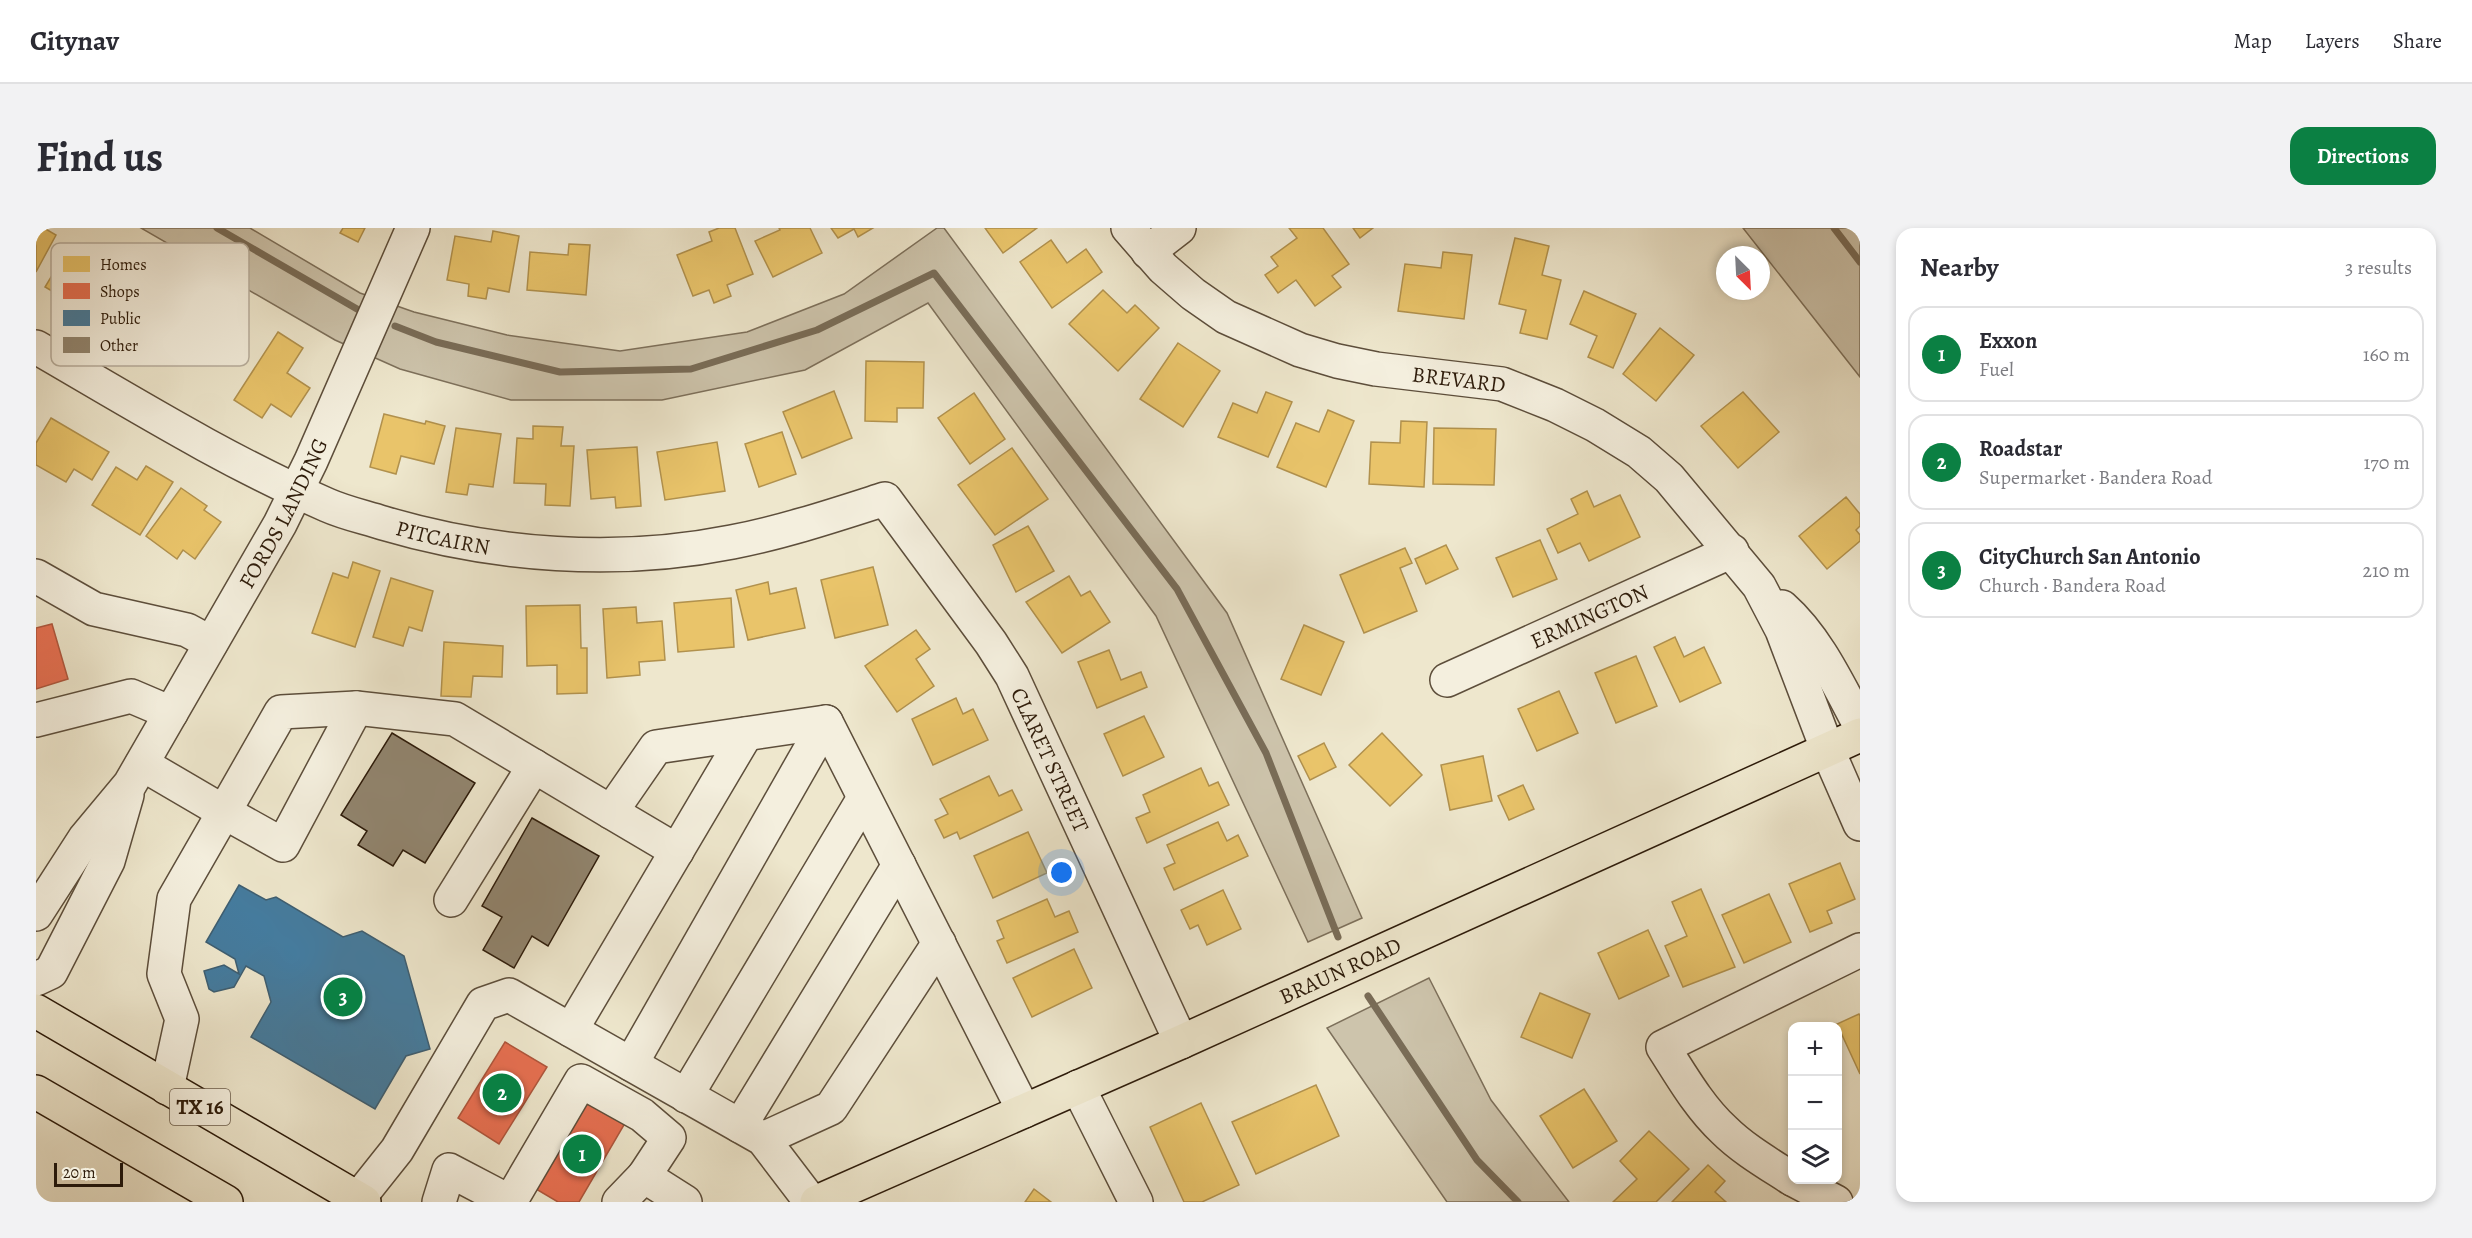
<!DOCTYPE html>
<meta charset="utf-8">
<style>
body{margin:0;font-family:Alegreya,serif;background:#f2f2f3;color:#2b2b33}
.controls{position:absolute;right:18px;bottom:18px;display:grid;overflow:hidden;border-radius:12px;box-shadow:0 3px 9px #0003}
.controls button{width:54px;height:54px;display:grid;place-items:center;padding:0;border:0;border-bottom:2px solid #e1e1e2;background:#fff;color:#2b2b33;font:30px sans-serif}
.compass{position:absolute;left:1680px;top:18px;width:54px;height:54px;border-radius:50%;background:#fff;box-shadow:0 3px 9px #0003;rotate:156deg}
.scale{position:absolute;left:18px;bottom:15px;width:69px;box-sizing:border-box;padding-left:6px;border:3px solid #2d1b0a;border-top:0;font-size:16px;line-height:21px;white-space:nowrap;color:#2d1b0a;-webkit-text-stroke:4px #f4efde;paint-order:stroke}
.you{position:absolute;left:1026px;top:645px;width:21px;height:21px;margin:-15px;border:4px solid #fff;border-radius:50%;background:#1a73e8;box-shadow:0 0 0 9px #1a73e833}
.badge{display:grid;place-items:center;width:39px;height:39px;border-radius:50%;background:#0b8043;color:#fff;font-size:20px;font-weight:700}
.pin{position:absolute;translate:-50% -50%;border:3px solid #fff;box-shadow:0 2px 6px #0006}
.list{margin:0;padding:0;list-style:none}
h2{display:flex;justify-content:space-between;align-items:center;height:78px;margin:0;padding:0 24px;font-size:26px}
h2 small{font-size:20px;font-weight:400;color:#7c7c81}
.list li{display:grid;grid-template-columns:39px 1fr auto;gap:18px;align-items:center;box-sizing:border-box;height:96px;margin:0 12px 12px;padding:0 12px;border:2px solid #e1e1e2;border-radius:18px}
.list b{display:block;font-size:22px;white-space:nowrap}
.list p{margin:0;font-size:20px;white-space:nowrap;color:#7c7c81}
.list em{font-size:20px;font-style:normal;color:#7c7c81}
.icon{flex:none;width:33px;height:33px;fill:none;stroke:currentColor;stroke-width:2;stroke-linecap:round;stroke-linejoin:round}
.map{position:relative;flex:none;width:1824px;height:974px;overflow:hidden;border-radius:18px}
header{display:flex;align-items:center;gap:36px;box-sizing:border-box;height:84px;padding:0 30px;background:#fff;border-bottom:2px solid #e1e1e2}
header strong{font-size:28px}
nav{display:flex;gap:33px;margin-inline-start:auto;font-size:21px}
.intro{display:flex;align-items:center;justify-content:space-between;box-sizing:border-box;height:144px;padding:0 36px}
h1{margin:0;font-size:42px}
.button{padding:15px 27px;border-radius:18px;background:#0b8043;color:#fff;font-size:21px;font-weight:700}
main{display:flex;gap:36px;padding:0 36px}
aside{flex:1;background:#fff;border-radius:18px;box-shadow:0 3px 9px #0003}
.map>svg:first-child{display:block}
</style>
<header>
<strong>Citynav</strong>
<nav><a>Map</a><a>Layers</a><a>Share</a></nav>
</header>
<div class="intro"><h1>Find us</h1><a class="button">Directions</a></div>
<main>
<div class="map">
<svg width="1824" height="974" viewBox="0 0 1824 974">
<rect width="100%" height="100%" fill="#eee7cd"/>
<filter id="stains"><feTurbulence type="fractalNoise" baseFrequency=".00333" numOctaves="4"/><feColorMatrix values="0 0 0 0 .2 0 0 0 0 .09 0 0 0 0 .02 0 0 0 .5 -.17"/></filter>
<radialGradient id="worn" r=".72"><stop offset=".6" stop-color="#630" stop-opacity="0"/><stop offset="1" stop-color="#630" stop-opacity=".3"/></radialGradient>
<g fill="#cdc4ac" stroke="#7d705b" stroke-width="1.5">
<path d="M 105,0 L 214,0 L 324,65 L 378,84 L 471,107 L 584,123 L 711,104 L 808,66 L 901,0 L 908,0 L 1191,385 L 1326,690 L 1272,714 L 1120,388 L 892,75 L 769,142 L 626,172 L 475,172 L 364,141 L 299,112 Z"/>
<path d="M 1707,0 L 1824,0 L 1824,149 Z"/>
<path d="M 1393,750 L 1455,872 L 1533,974 L 1411,974 L 1291,800 Z"/>
</g>
<g fill="#e9c46a" stroke="#b1914d" stroke-width="1.5">
<path d="M 0,0 L 8,0 L 20,7 L 0,44 Z"/>
<path d="M 307,0 L 329,0 L 322,14 L 304,5 Z"/>
<path d="M 683,0 L 699,0 L 717,46 L 691,57 L 695,68 L 678,75 L 673,62 L 657,68 L 641,27 L 676,13 L 673,4 Z"/>
<path d="M 743,0 L 774,0 L 786,25 L 737,49 L 719,13 L 744,2 Z"/>
<path d="M 795,0 L 837,0 L 822,9 L 818,1 L 802,10 Z"/>
<path d="M 949,0 L 1001,0 L 967,25 Z"/>
<path d="M 1253,0 L 1287,0 L 1313,36 L 1296,48 L 1305,59 L 1279,78 L 1260,52 L 1242,65 L 1229,47 L 1242,38 L 1235,29 L 1261,10 Z"/>
<path d="M 1317,0 L 1337,0 L 1324,10 Z"/>
<path d="M 457,3 L 483,8 L 473,64 L 452,60 L 450,71 L 432,68 L 433,56 L 411,52 L 419,8 L 455,14 Z"/>
<path d="M 1479,10 L 1513,18 L 1506,47 L 1525,52 L 1511,111 L 1484,105 L 1490,82 L 1463,76 Z"/>
<path d="M 1015,12 L 1031,35 L 1050,21 L 1066,44 L 1016,80 L 984,34 Z"/>
<path d="M 35,16 L 92,50 L 67,93 L 9,59 Z"/>
<path d="M 533,16 L 554,17 L 550,67 L 491,62 L 494,24 L 532,27 Z"/>
<path d="M 1407,24 L 1436,27 L 1428,91 L 1362,83 L 1369,36 L 1405,40 Z"/>
<path d="M 1067,62 L 1091,85 L 1099,77 L 1123,100 L 1082,143 L 1033,96 Z"/>
<path d="M 1548,63 L 1600,86 L 1577,140 L 1552,129 L 1561,108 L 1534,96 Z"/>
<path d="M 1624,100 L 1658,127 L 1620,173 L 1587,146 Z"/>
<path d="M 242,104 L 267,120 L 251,145 L 274,160 L 255,189 L 235,176 L 226,190 L 198,172 Z"/>
<path d="M 1142,115 L 1184,143 L 1147,199 L 1104,171 Z"/>
<path d="M 830,133 L 888,134 L 887,180 L 861,180 L 861,194 L 829,193 Z"/>
<path d="M 798,163 L 816,210 L 766,230 L 747,184 Z"/>
<path d="M 1230,164 L 1256,174 L 1232,229 L 1182,209 L 1197,175 L 1221,185 Z"/>
<path d="M 1707,164 L 1743,204 L 1702,240 L 1665,198 Z"/>
<path d="M 938,165 L 969,211 L 934,236 L 902,190 Z"/>
<path d="M 1292,182 L 1318,193 L 1290,259 L 1241,239 L 1260,195 L 1283,204 Z"/>
<path d="M 348,186 L 389,196 L 390,193 L 409,198 L 398,236 L 365,228 L 360,246 L 334,239 Z"/>
<path d="M 15,190 L 73,224 L 56,252 L 38,241 L 30,254 L 0,237 L 0,215 Z"/>
<path d="M 1365,193 L 1391,194 L 1388,259 L 1333,256 L 1335,214 L 1364,215 Z"/>
<path d="M 497,198 L 527,199 L 525,218 L 538,218 L 534,278 L 509,277 L 510,256 L 478,255 L 481,210 L 497,211 Z"/>
<path d="M 420,200 L 465,206 L 457,259 L 433,256 L 431,267 L 410,264 Z"/>
<path d="M 1398,200 L 1460,201 L 1458,257 L 1397,256 Z"/>
<path d="M 746,204 L 760,246 L 723,259 L 709,216 Z"/>
<path d="M 681,214 L 689,263 L 629,272 L 621,224 Z"/>
<path d="M 601,219 L 605,278 L 580,280 L 579,269 L 555,271 L 551,222 Z"/>
<path d="M 976,220 L 1012,271 L 959,307 L 922,257 Z"/>
<path d="M 110,238 L 137,254 L 104,307 L 56,277 L 80,239 L 101,252 Z"/>
<path d="M 145,260 L 171,278 L 168,282 L 185,294 L 159,331 L 147,322 L 141,331 L 110,308 Z"/>
<path d="M 1551,263 L 1558,279 L 1584,267 L 1604,309 L 1553,333 L 1544,315 L 1522,325 L 1511,301 L 1542,286 L 1535,271 Z"/>
<path d="M 1810,269 L 1824,286 L 1824,298 L 1820,302 L 1824,307 L 1824,313 L 1791,341 L 1763,308 Z"/>
<path d="M 992,298 L 1018,343 L 980,364 L 957,317 Z"/>
<path d="M 1504,312 L 1521,351 L 1477,369 L 1460,330 Z"/>
<path d="M 1410,317 L 1422,341 L 1390,356 L 1379,331 Z"/>
<path d="M 1369,320 L 1376,335 L 1364,340 L 1381,383 L 1328,405 L 1304,347 Z"/>
<path d="M 317,334 L 344,343 L 319,419 L 276,405 L 297,345 L 312,350 Z"/>
<path d="M 837,339 L 852,397 L 799,410 L 785,352 Z"/>
<path d="M 1033,348 L 1045,368 L 1054,363 L 1074,394 L 1026,425 L 990,374 Z"/>
<path d="M 355,350 L 397,363 L 386,403 L 373,399 L 367,418 L 337,409 Z"/>
<path d="M 732,354 L 734,366 L 760,360 L 769,400 L 712,412 L 700,362 Z"/>
<path d="M 695,370 L 698,419 L 642,424 L 638,375 Z"/>
<path d="M 544,377 L 545,420 L 551,420 L 551,465 L 521,466 L 521,437 L 491,438 L 490,378 Z"/>
<path d="M 600,379 L 601,395 L 626,393 L 629,432 L 603,434 L 604,447 L 571,450 L 567,381 Z"/>
<path d="M 1268,397 L 1308,414 L 1285,467 L 1245,451 Z"/>
<path d="M 880,402 L 894,421 L 880,431 L 898,458 L 861,484 L 829,438 Z"/>
<path d="M 1639,409 L 1648,429 L 1668,419 L 1685,455 L 1644,474 L 1618,419 Z"/>
<path d="M 408,414 L 467,418 L 466,449 L 437,448 L 435,469 L 405,468 Z"/>
<path d="M 1073,422 L 1085,452 L 1105,444 L 1111,459 L 1061,480 L 1042,434 Z"/>
<path d="M 1600,428 L 1621,478 L 1580,495 L 1559,445 Z"/>
<path d="M 1523,463 L 1542,505 L 1501,523 L 1482,481 Z"/>
<path d="M 920,470 L 927,486 L 937,481 L 952,512 L 897,537 L 876,491 Z"/>
<path d="M 1108,488 L 1128,529 L 1087,548 L 1068,506 Z"/>
<path d="M 1346,505 L 1386,547 L 1354,578 L 1313,537 Z"/>
<path d="M 1288,515 L 1300,539 L 1274,552 L 1262,528 Z"/>
<path d="M 1447,528 L 1456,573 L 1414,582 L 1405,537 Z"/>
<path d="M 1165,540 L 1173,558 L 1182,554 L 1193,577 L 1111,615 L 1100,590 L 1114,584 L 1107,567 Z"/>
<path d="M 953,548 L 963,568 L 976,562 L 986,582 L 924,611 L 921,604 L 908,610 L 899,592 L 912,586 L 904,571 Z"/>
<path d="M 1487,557 L 1498,581 L 1473,592 L 1462,568 Z"/>
<path d="M 1182,594 L 1191,613 L 1202,607 L 1212,628 L 1138,662 L 1128,640 L 1139,635 L 1131,617 Z"/>
<path d="M 992,604 L 1011,645 L 957,670 L 938,628 Z"/>
<path d="M 1804,635 L 1819,671 L 1791,683 L 1796,695 L 1774,704 L 1753,656 Z"/>
<path d="M 1665,661 L 1699,739 L 1647,759 L 1629,718 L 1651,708 L 1636,674 Z"/>
<path d="M 1187,662 L 1205,701 L 1171,717 L 1162,697 L 1154,701 L 1145,682 Z"/>
<path d="M 1733,666 L 1755,714 L 1708,735 L 1686,687 Z"/>
<path d="M 1011,671 L 1019,689 L 1033,683 L 1042,704 L 971,735 L 961,713 L 968,710 L 961,693 Z"/>
<path d="M 1612,702 L 1633,748 L 1583,771 L 1562,725 Z"/>
<path d="M 1038,721 L 1056,760 L 996,789 L 977,750 Z"/>
<path d="M 1504,765 L 1554,786 L 1536,830 L 1485,809 Z"/>
<path d="M 1823,786 L 1824,788 L 1824,846 L 1801,796 Z"/>
<path d="M 1280,857 L 1303,908 L 1220,946 L 1196,894 Z"/>
<path d="M 1548,861 L 1581,913 L 1537,940 L 1504,888 Z"/>
<path d="M 1165,875 L 1203,957 L 1166,974 L 1148,974 L 1114,899 Z"/>
<path d="M 1613,903 L 1653,941 L 1620,974 L 1577,974 L 1601,951 L 1584,933 Z"/>
<path d="M 1672,937 L 1689,953 L 1679,964 L 1690,974 L 1636,974 Z"/>
<path d="M 998,961 L 1015,974 L 989,974 Z"/>
</g>
<g fill="#e76f51" stroke="#af563c" stroke-width="1.5">
<path d="M 16,396 L 32,451 L 0,461 L 0,400 Z"/>
<path d="M 469,814 L 511,839 L 463,916 L 422,890 Z"/>
<path d="M 555,868 L 592,890 L 543,974 L 522,974 L 500,961 Z"/>
</g>
<path fill="#457b9d" stroke="#3e5e71" stroke-width="1.5" d="M 203,657 L 230,672 L 240,669 L 307,709 L 326,703 L 368,728 L 394,821 L 370,828 L 339,881 L 215,809 L 235,774 L 228,748 L 210,738 L 198,759 L 178,764 L 173,761 L 168,743 L 188,737 L 203,746 L 199,731 L 170,714 Z"/>
<g fill="none" stroke-linecap="round" stroke-linejoin="round">
<g stroke="#796c57" stroke-width="7">
<path d="M 181,0 L 321,81"/>
<path d="M 1798,0 L 1824,34"/>
<path d="M 359,98 L 400,114 L 524,144 L 655,141 L 781,102 L 898,45 L 1141,361 L 1230,525 L 1302,709"/>
<path d="M 1332,768 L 1441,932 L 1482,974"/>
</g>
</g>
<g fill="#91856f" stroke="#2d1b0a" stroke-width="1.5">
<path d="M 356,505 L 439,555 L 389,635 L 367,622 L 357,638 L 322,617 L 331,603 L 305,587 Z"/>
<path d="M 496,590 L 563,628 L 512,718 L 496,708 L 478,740 L 447,722 L 466,689 L 446,678 Z"/>
</g>
<g fill="none" stroke-linecap="round" stroke-linejoin="round">
<g stroke="#5d4e3b" stroke-width="36">
<g id="minor">
<path id="s1" d="M 1092,0 L 1127,40 L 1157,66 L 1190,89 L 1264,122 L 1301,133 L 1340,141 L 1466,156 L 1519,177 L 1559,197 L 1603,224 L 1633,250 L 1723,358 L 1746,402 L 1792,523 L 1824,596"/>
<path d="M 1112,24 L 1143,0"/>
<path id="s2" d="M 0,119 C 95,174 190,233 291,277 C 309,285 328,289 347,295 C 459,328 581,337 696,314 C 748,304 799,287 849,271 L 955,415 L 976,448 L 1145,814"/>
<path d="M 0,348 L 58,381 L 151,402 L 175,415"/>
<path d="M 1746,379 C 1781,410 1802,456 1824,497"/>
<path id="s3" d="M 1411,452 L 1696,323"/>
<path d="M 0,492 L 95,468 L 135,485"/>
<path d="M 106,536 L 188,584 L 245,484 L 320,480 L 419,491 L 575,584 L 620,519 L 790,494 L 988,883"/>
<path d="M 575,584 L 641,623"/>
<path d="M 415,672 L 498,538"/>
<path id="s4" d="M 0,686 L 49,610 L 94,556 L 244,296 L 275,233 L 377,0"/>
<path d="M 0,751 L 15,744 L 72,633 L 91,567"/>
<path d="M 535,802 L 710,506"/>
<path d="M 595,836 L 790,494"/>
<path d="M 1042,859 L 1100,974"/>
<path d="M 131,860 L 146,791 L 128,746 L 138,671 L 188,584 L 247,617 L 320,480"/>
<path d="M 650,868 L 828,570"/>
<path d="M 704,898 L 863,637"/>
<path d="M 727,911 L 795,880 L 903,715"/>
<path d="M 1756,951 C 1733,936 1707,921 1688,902 C 1663,879 1645,847 1627,819 L 1824,722"/>
<path d="M 1758,952 L 1800,974"/>
<path d="M 322,971 L 361,922 L 447,776 L 473,767 L 727,911 L 775,974"/>
<path d="M 403,974 L 413,942 L 474,974"/>
<path d="M 474,974 L 545,853 L 606,887 L 633,910 L 608,948"/>
<path d="M 583,974 L 608,948 L 649,974"/>
</g>
</g>
<g stroke="#2d1b0a" stroke-width="36">
<g id="major">
<path d="M 0,783 L 328,974"/>
<path d="M 0,864 L 190,974"/>
<path id="s5" d="M 781,974 L 1145,814 L 1824,507"/>
</g>
</g>
<use href="#minor" stroke="#f4efde" stroke-width="33"/>
<use href="#major" stroke="#eee7cd" stroke-width="33"/>
</g>
<g text-anchor="middle" stroke-width="6" stroke-linejoin="round" paint-order="stroke">
<rect fill="#f4efde" stroke="#695b4a" stroke-width="1.5" x="134" y="861" width="60" height="36" rx="4.5"/>
<g font-size="21" font-weight="bold" fill="#2d1b0a">
<text x="164" y="886">TX 16</text>
</g>
<g font-size="22" fill="#2d1b0a" stroke="#f4efde">
<text dy="8" stroke="none"><textPath href="#s1" startOffset="376">BREVARD</textPath></text>
<text dy="8" stroke="none"><textPath href="#s4" startOffset="472">FORDS LANDING</textPath></text>
<text dy="8" stroke="none"><textPath href="#s2" startOffset="452">PITCAIRN</textPath></text>
<text dy="8" stroke="none"><textPath href="#s3" startOffset="156">ERMINGTON</textPath></text>
<text dy="8" stroke="none"><textPath href="#s2" startOffset="1212">CLARET STREET</textPath></text>
<text dy="8" stroke="none"><textPath href="#s5" startOffset="572">BRAUN ROAD</textPath></text>
</g>
</g>
<rect x="15" y="15" width="198" height="123" rx="9" fill="#f4efde" stroke="#b8af9e" stroke-width="1.5"/>
<rect x="27" y="28" width="27" height="16" fill="#e9c46a"/>
<rect x="27" y="55" width="27" height="16" fill="#e76f51"/>
<rect x="27" y="82" width="27" height="16" fill="#457b9d"/>
<rect x="27" y="109" width="27" height="16" fill="#91856f"/>
<g font-size="16" fill="#2d1b0a">
<text x="64" y="42">Homes</text>
<text x="64" y="69">Shops</text>
<text x="64" y="96">Public</text>
<text x="64" y="123">Other</text>
</g>
<rect width="100%" height="100%" filter="url(#stains)"/>
<rect width="100%" height="100%" fill="url(#worn)"/>
</svg>
<div class="controls">
<button>+</button>
<button>−</button>
<button><svg class="icon" aria-label="layers" viewBox="0 0 24 24"><path d="M12 4l9 5-9 5-9-5zM3 14l9 5 9-5"/></svg></button>
</div>
<svg class="compass" viewBox="-18 -18 36 36"><path d="M0-13l5 13h-10z" fill="#e53935"/><path d="M0 13l5-13h-10z" fill="#7c7c81"/></svg>
<div class="scale">20 m</div>
<div class="you"></div>
<div class="pin badge" style="left:546px;top:926px">1</div>
<div class="pin badge" style="left:466px;top:865px">2</div>
<div class="pin badge" style="left:307px;top:769px">3</div>
</div>
<aside>
<h2>Nearby<small>3 results</small></h2>
<ul class="list">
<li><span class="badge">1</span><div><b>Exxon</b><p>Fuel</p></div><em>160 m</em></li>
<li><span class="badge">2</span><div><b>Roadstar</b><p>Supermarket · Bandera Road</p></div><em>170 m</em></li>
<li><span class="badge">3</span><div><b>CityChurch San Antonio</b><p>Church · Bandera Road</p></div><em>210 m</em></li>
</ul>
</aside>
</main>
